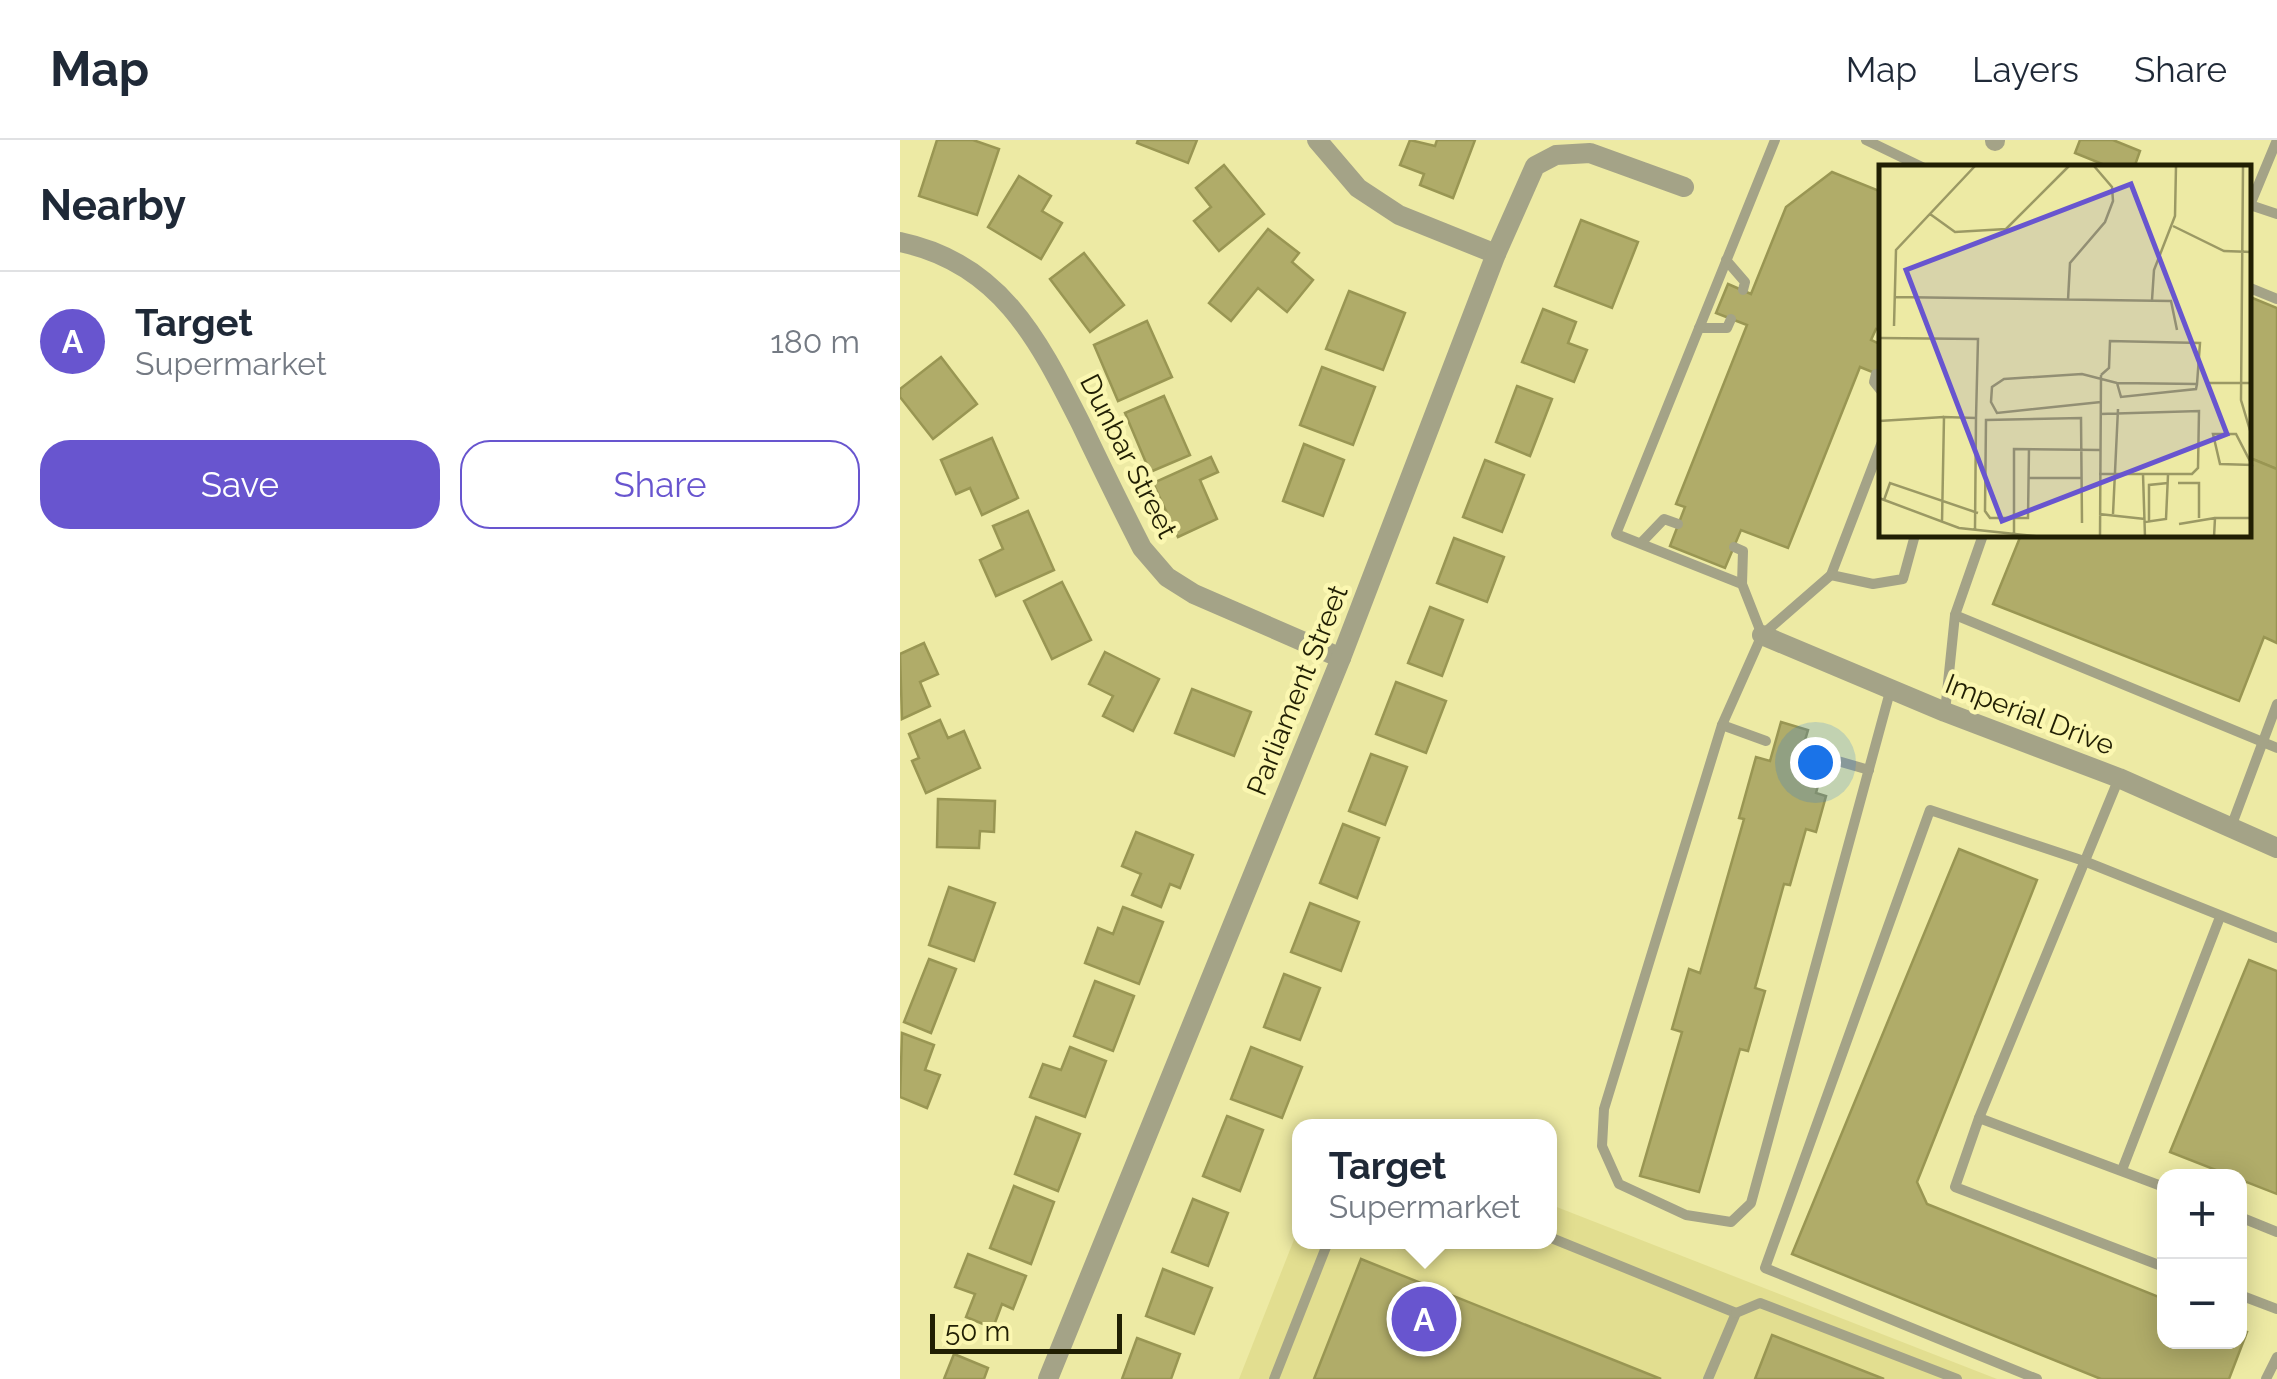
<!DOCTYPE html>
<meta charset="utf-8">
<style>
body{margin:0;font-family:Raleway,sans-serif;background:#f2f2f3;color:#1f2937}
.controls{position:absolute;right:30px;bottom:30px;display:grid;overflow:hidden;border-radius:20px;box-shadow:0 5px 25px #0003}
.controls button{width:90px;height:90px;display:grid;place-items:center;padding:0;border:0;border-bottom:2px solid #e0e1e3;background:#fff;color:#1f2937;font:50px sans-serif}
.scale{position:absolute;left:30px;bottom:25px;width:192px;box-sizing:border-box;padding-left:10px;border:5px solid #211f03;border-top:0;font-size:28px;line-height:35px;white-space:nowrap;color:#211f03;-webkit-text-stroke:8px #fbf7b1;paint-order:stroke}
.you{position:absolute;left:915px;top:622px;width:35px;height:35px;margin:-25px;border:8px solid #fff;border-radius:50%;background:#1a73e8;box-shadow:0 0 0 15px #1a73e833}
.badge{display:grid;place-items:center;width:65px;height:65px;border-radius:50%;background:#6855cf;color:#fff;font-size:32px;font-weight:700}
.pin{position:absolute;translate:-50% -50%;border:5px solid #fff;box-shadow:0 2px 10px #0006}
.popup{position:absolute;left:392px;top:979px;width:265px;height:130px;box-sizing:border-box;display:grid;place-content:center;border-radius:20px;background:#fff;filter:drop-shadow(0 2px 8px #0005);font-size:32px;white-space:nowrap;color:#747a83}
.popup b{font-size:38px;color:#1f2937}
.popup::after{content:'';position:absolute;left:50%;top:100%;margin-left:-20px;border:20px solid transparent;border-top-color:#fff}
.list{margin:0;padding:0;list-style:none}
h2{display:flex;justify-content:space-between;align-items:center;height:130px;margin:0;padding:0 40px;font-size:42px}
h2 small{font-size:32px;font-weight:400;color:#747a83}
.list li{display:grid;grid-template-columns:65px 1fr auto;gap:30px;align-items:center;box-sizing:border-box;height:140px;padding:0 40px;border-top:2px solid #e0e1e3}
.list b{display:block;font-size:38px;white-space:nowrap}
.list p{margin:0;font-size:32px;white-space:nowrap;color:#747a83}
.list em{font-size:32px;font-style:normal;color:#747a83}
.actions{display:flex;gap:20px;padding:30px 40px}
.actions a{flex:1;padding:22px 0;border:2px solid #6855cf;border-radius:30px;text-align:center;font-size:35px;color:#6855cf}
.actions .main{background:#6855cf;color:#fff}
.map{position:relative;flex:none;width:1377px;height:1239px;overflow:hidden}
header{display:flex;align-items:center;gap:60px;box-sizing:border-box;height:140px;padding:0 50px;background:#fff;border-bottom:2px solid #e0e1e3}
header strong{font-size:48px}
nav{display:flex;gap:55px;margin-inline-start:auto;font-size:35px}
main{display:flex}
aside{flex:1;background:#fff}
.map>svg:first-child{display:block}
</style>
<header>
<strong>Map</strong>
<nav><a>Map</a><a>Layers</a><a>Share</a></nav>
</header>
<main>
<aside>
<h2>Nearby<small></small></h2>
<ul class="list">
<li><span class="badge">A</span><div><b>Target</b><p>Supermarket</p></div><em>180 m</em></li>
</ul>
<div class="actions"><a class="main">Save</a><a>Share</a></div>
</aside>
<div class="map">
<svg width="1377" height="1239" viewBox="0 0 1377 1239">
<rect width="100%" height="100%" fill="#edeaa4"/>
<path fill="#e2de90" d="M 649,1064 L 1097,1239 L 339,1239 L 399,1087 L 399,1102 L 649,1102 Z"/>
<g fill="#b0ac69" stroke="#999653" stroke-width="2.5">
<path d="M 37,0 L 73,0 L 99,9 L 77,75 L 19,56 Z"/>
<path d="M 238,0 L 297,0 L 288,23 L 237,3 Z"/>
<path d="M 510,0 L 535,6 L 537,0 L 575,0 L 553,58 L 520,45 L 524,34 L 500,25 Z"/>
<path d="M 1180,0 L 1213,0 L 1240,11 L 1234,28 L 1212,28 L 1175,13 Z"/>
<path d="M 324,25 L 364,74 L 319,111 L 294,81 L 311,67 L 296,48 Z"/>
<path d="M 932,32 L 982,52 L 982,190 L 976,189 L 971,200 L 982,205 L 982,236 L 960,227 L 888,408 L 841,390 L 825,428 L 770,406 L 785,367 L 776,364 L 847,185 L 816,173 L 828,144 L 851,154 L 886,67 Z"/>
<path d="M 119,36 L 151,56 L 142,71 L 162,83 L 141,119 L 88,87 Z"/>
<path d="M 681,80 L 738,102 L 712,168 L 655,146 Z"/>
<path d="M 368,89 L 399,113 L 392,122 L 413,140 L 387,172 L 358,148 L 331,181 L 309,163 Z"/>
<path d="M 184,113 L 224,165 L 190,192 L 150,139 Z"/>
<path d="M 449,151 L 505,173 L 483,230 L 426,209 Z"/>
<path d="M 1350,157 L 1377,168 L 1377,329 L 1350,318 Z"/>
<path d="M 643,169 L 676,182 L 668,203 L 687,210 L 674,242 L 622,222 Z"/>
<path d="M 247,181 L 272,237 L 218,261 L 194,205 Z"/>
<path d="M 41,217 L 77,264 L 33,299 L 0,257 L 0,249 Z"/>
<path d="M 422,227 L 475,247 L 453,305 L 400,285 Z"/>
<path d="M 617,246 L 652,259 L 630,316 L 596,302 Z"/>
<path d="M 264,256 L 290,315 L 250,332 L 225,273 Z"/>
<path d="M 92,298 L 118,358 L 82,375 L 70,348 L 56,354 L 41,320 Z"/>
<path d="M 404,304 L 444,320 L 423,376 L 383,361 Z"/>
<path d="M 311,317 L 318,332 L 300,340 L 317,379 L 278,397 L 253,343 Z"/>
<path d="M 1350,318 L 1377,329 L 1377,503 L 1364,497 L 1339,561 L 1093,464 L 1121,395 L 1350,395 Z"/>
<path d="M 585,320 L 624,335 L 602,392 L 563,377 Z"/>
<path d="M 128,371 L 154,430 L 96,456 L 80,420 L 103,409 L 93,386 Z"/>
<path d="M 554,398 L 604,417 L 587,462 L 537,443 Z"/>
<path d="M 162,442 L 191,500 L 152,519 L 124,461 Z"/>
<path d="M 530,467 L 563,480 L 542,536 L 508,523 Z"/>
<path d="M 24,503 L 38,534 L 20,542 L 30,566 L 2,579 L 0,514 Z"/>
<path d="M 205,512 L 259,539 L 233,591 L 203,576 L 213,556 L 189,544 Z"/>
<path d="M 496,542 L 546,561 L 526,613 L 476,594 Z"/>
<path d="M 292,549 L 351,572 L 334,616 L 275,593 Z"/>
<path d="M 40,580 L 48,598 L 64,591 L 80,628 L 26,653 L 12,621 L 19,618 L 9,594 Z"/>
<path d="M 881,582 L 908,590 L 896,631 L 920,638 L 916,653 L 926,656 L 916,692 L 906,689 L 890,745 L 884,744 L 855,848 L 865,851 L 848,911 L 840,909 L 799,1052 L 740,1036 L 782,892 L 772,889 L 789,829 L 800,833 L 844,679 L 839,678 L 856,617 L 870,621 Z"/>
<path d="M 471,614 L 507,627 L 485,685 L 449,671 Z"/>
<path d="M 38,659 L 95,661 L 94,692 L 80,691 L 79,708 L 37,707 Z"/>
<path d="M 443,684 L 479,698 L 457,758 L 420,743 Z"/>
<path d="M 236,692 L 293,715 L 280,748 L 270,744 L 261,767 L 232,755 L 241,734 L 222,726 Z"/>
<path d="M 1059,709 L 1137,740 L 1017,1042 L 1027,1064 L 1264,1159 L 1264,1202 L 1340,1202 L 1340,1189 L 1347,1192 L 1329,1239 L 1201,1239 L 892,1114 Z"/>
<path d="M 49,747 L 95,763 L 74,821 L 29,805 Z"/>
<path d="M 410,763 L 459,782 L 441,831 L 391,812 Z"/>
<path d="M 223,767 L 263,782 L 239,844 L 185,823 L 198,788 L 213,794 Z"/>
<path d="M 29,819 L 56,829 L 31,893 L 4,882 Z"/>
<path d="M 1349,820 L 1377,831 L 1377,1054 L 1270,1012 Z"/>
<path d="M 384,834 L 420,848 L 400,900 L 364,887 Z"/>
<path d="M 195,841 L 234,856 L 213,911 L 174,896 Z"/>
<path d="M 2,893 L 34,905 L 25,930 L 40,935 L 27,968 L 0,957 Z"/>
<path d="M 170,907 L 206,921 L 185,977 L 130,957 L 143,924 L 161,930 Z"/>
<path d="M 351,907 L 402,927 L 382,978 L 331,959 Z"/>
<path d="M 327,976 L 363,990 L 340,1051 L 303,1036 Z"/>
<path d="M 136,977 L 180,994 L 158,1051 L 115,1034 Z"/>
<path d="M 114,1046 L 154,1062 L 131,1124 L 90,1108 Z"/>
<path d="M 293,1059 L 328,1073 L 308,1126 L 272,1112 Z"/>
<path d="M 68,1114 L 126,1136 L 113,1169 L 102,1164 L 93,1188 L 66,1177 L 75,1154 L 55,1147 Z"/>
<path d="M 461,1119 L 761,1239 L 414,1239 Z"/>
<path d="M 263,1129 L 312,1148 L 294,1194 L 246,1176 Z"/>
<path d="M 872,1195 L 984,1239 L 855,1239 Z"/>
<path d="M 237,1198 L 280,1214 L 271,1239 L 222,1239 Z"/>
<path d="M 54,1214 L 88,1228 L 84,1239 L 44,1239 Z"/>
</g>
<g fill="none" stroke-linecap="round" stroke-linejoin="round">
<g stroke="#a4a387" stroke-width="10">
<path d="M 966,0 L 1024,28"/>
<path d="M 1377,0 L 1350,65 L 1377,74"/>
<path d="M 826,120 L 845,142 L 843,150"/>
<path d="M 1350,148 L 1377,159"/>
<path d="M 799,188 L 827,188 L 831,179"/>
<path d="M 976,234 L 974,242 L 982,252"/>
<path d="M 982,302 L 931,435 L 862,495 L 822,585 L 704,969 L 702,1006 L 719,1044 L 786,1075 L 831,1082 L 851,1063 L 991,548"/>
<path d="M 741,403 L 764,379 L 778,384"/>
<path d="M 834,407 L 843,411 L 842,444"/>
<path d="M 931,435 L 973,444 L 1003,439 L 1015,395"/>
<path d="M 1055,475 L 1377,608"/>
<path d="M 862,495 L 842,444 L 716,394 L 875,0"/>
<path d="M 1045,572 L 1055,475 L 1083,395"/>
<path d="M 822,585 L 866,601"/>
<path d="M 917,615 L 969,630"/>
<path d="M 1219,638 L 1079,978 L 1055,1047 L 1264,1127"/>
<path d="M 1331,687 L 1377,564"/>
<path d="M 1079,978 L 1264,1047"/>
<path d="M 1222,1030 L 1320,777"/>
<path d="M 1340,1077 L 1377,1092"/>
<path d="M 649,1097 L 836,1173 L 808,1239"/>
<path d="M 1340,1155 L 1377,1169"/>
<path d="M 836,1173 L 860,1163 L 1057,1239"/>
<path d="M 374,1239 L 428,1102"/>
<path d="M 1137,1239 L 865,1128 L 1030,670 L 1184,721 L 1377,798"/>
<path d="M 1366,1239 L 1377,1217"/>
</g>
<g stroke="#a4a387" stroke-width="20">
<path d="M 417,0 L 458,48 L 499,75 L 596,114"/>
<path d="M 1095,1 L 1095,0"/>
<path d="M 0,102 C 101,123 139,201 181,284 C 201,326 221,367 242,408 L 267,437 L 294,454 L 441,518"/>
<path d="M 862,495 L 1045,572 L 1219,638 L 1377,708"/>
<path d="M 148,1239 L 441,518 L 596,114 L 635,26 L 656,15 L 690,13 L 784,47"/>
</g>
</g>
<g text-anchor="middle" stroke-width="9" stroke-linejoin="round" paint-order="stroke">
<g font-size="28" fill="#211f03" stroke="#fbf7b1">
<text transform="translate(229 316) rotate(63)" y="10">Dunbar Street</text>
<text transform="translate(397 550) rotate(-68)" y="10">Parliament Street</text>
<text transform="translate(1130 574) rotate(21)" y="10">Imperial Drive</text>
</g>
</g>
<g transform="translate(979 25)">
<rect width="372" height="372" fill="#edeaa4"/>
<path fill="none" stroke="#9b9964" stroke-width="2.5" d="M 364,1 L 362,235 L 373,272M 51,49 L 76,67 L 127,64 L 190,1M 294,61 L 345,86 L 373,87M 15,132 L 292,136 L 298,165M 189,135 L 191,98 L 226,57 L 234,36 L 233,22 L 215,1M 273,135 L 275,105 L 296,51 L 297,1M 15,161 L 17,85 L 96,1M 0,173 L 99,174 L 97,253 L 65,252 L 63,358M 238,218 L 242,232 L 317,224 L 318,219M 328,218 L 373,218M 222,237 L 118,248 L 112,237 L 113,222 L 125,214 L 203,209 L 238,218 L 318,219 L 321,178 L 231,176 L 230,203 L 222,210M 221,249 L 320,246 L 319,303 L 313,309 L 264,309 L 266,372M 0,256 L 65,252M 334,269 L 357,269 L 373,300 L 341,299 ZM 150,283 L 149,353 L 111,353 L 106,346 L 107,255 L 202,253 L 203,358M 220,309 L 264,309M 150,313 L 202,313M 299,318 L 320,318 L 320,353M 0,333 L 80,363 L 164,372M 5,335 L 11,318 L 99,348M 220,349 L 266,354M 234,349 L 239,244M 266,357 L 287,354 L 289,310M 270,357 L 270,320 L 289,318M 300,359 L 336,353M 96,364 L 97,253M 135,368 L 135,284 L 221,285M 221,372 L 222,210M 335,372 L 336,353 L 373,353"/>
<path fill="#6855cf" fill-opacity="0.15" stroke="#6855cf" stroke-width="5" d="M 252,19 L 348,269 L 123,356 L 27,105 Z"/>
<rect width="372" height="372" fill="none" stroke="#211f03" stroke-width="5"/>
</g>
</svg>
<div class="controls">
<button>+</button>
<button>−</button>
</div>
<div class="scale">50 m</div>
<div class="you"></div>
<div class="pin badge" style="left:524px;top:1179px">A</div>
<div class="popup"><b>Target</b>Supermarket</div>
</div>
</main>
